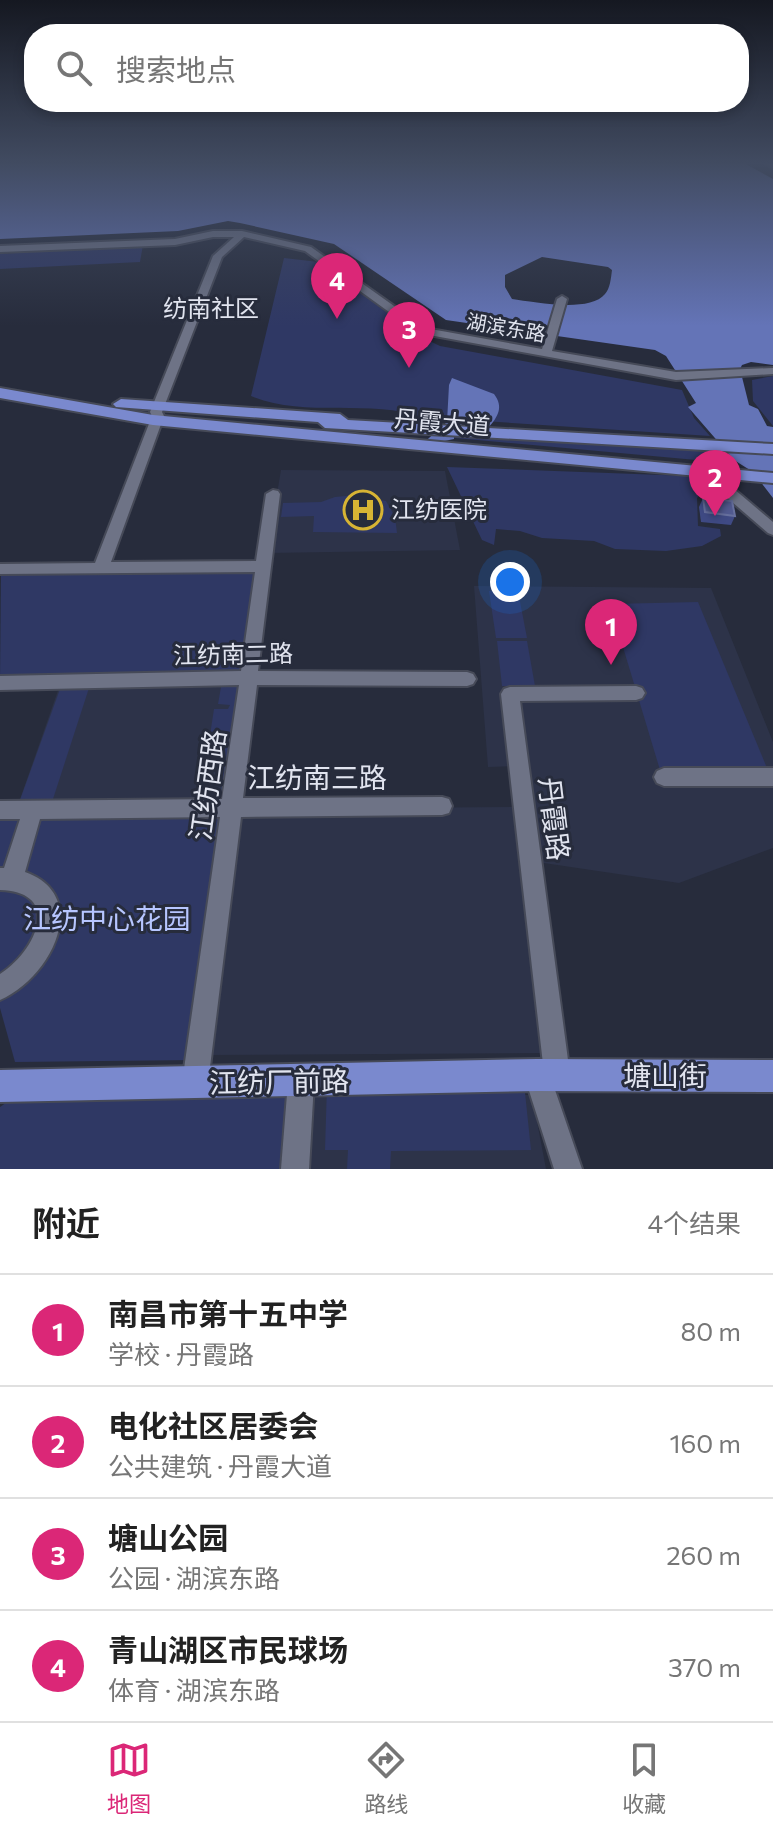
<!DOCTYPE html>
<html lang="zh">
<meta charset="utf-8">
<style>
body{margin:0;font-family:Commissioner,"Noto Sans SC",sans-serif;background:#f6f6f6;color:#222}
.you{position:absolute;left:510px;top:582px;width:28px;height:28px;margin:-20px;border:6px solid #fff;border-radius:50%;background:#1a73e8;box-shadow:0 0 0 12px #1a73e833}
.badge{display:grid;place-items:center;width:52px;height:52px;border-radius:50%;background:#db2777;color:#fff;font-size:26px;font-weight:700}
.pin{position:absolute;translate:-50% -66px;filter:drop-shadow(0 2px 4px #0008)}
.pin::after{content:'';position:absolute;top:42px;width:28px;height:24px;background:inherit;clip-path:polygon(0 0,100% 0,50% 100%)}
.list{margin:0;padding:0;list-style:none}
h2{display:flex;justify-content:space-between;align-items:center;height:104px;margin:0;padding:0 32px;font-size:34px}
h2 small{font-size:26px;font-weight:400;color:#767676}
.list li{display:grid;grid-template-columns:52px 1fr auto;gap:24px;align-items:center;box-sizing:border-box;height:112px;padding:0 32px;border-top:2px solid #e0e0e0}
.list b{display:block;font-size:30px;white-space:nowrap}
.list p{margin:0;font-size:26px;white-space:nowrap;color:#767676}
.list em{font-size:26px;font-style:normal;color:#767676}
.icon{flex:none;width:44px;height:44px;fill:none;stroke:currentColor;stroke-width:2;stroke-linecap:round;stroke-linejoin:round}
.map{position:relative;flex:none;width:773px;height:1169px;overflow:hidden}
.search{position:absolute;background:#fff;box-shadow:0 4px 12px #0003;left:24px;right:24px;top:24px;height:88px;display:flex;align-items:center;gap:20px;box-sizing:border-box;padding:0 28px;border-radius:32px;color:#767676;font-size:30px}
.sheet{height:552px;background:#fff}
nav{display:flex;justify-content:space-around;align-items:center;box-sizing:border-box;height:112px;border-top:2px solid #e0e0e0;background:#fff;font-size:22px;color:#767676}
nav a{display:grid;justify-items:center;gap:4px}
nav .on{color:#db2777}
.map>svg:first-child{display:block}
</style>
<div class="map">
<svg width="773" height="1169" viewBox="0 0 773 1169">
<rect width="100%" height="100%" fill="#272c3c"/>
<g fill="#2d3349">
<path d="M 281,470 L 445,471 L 460,550 L 267,553 Z"/>
<path d="M 474,586 L 711,588 L 773,742 L 773,848 L 679,883 L 537,862 L 523,766 L 488,767 Z"/>
<path d="M 247,680 L 230,801 L 18,805 L 61,682 Z"/>
<path d="M 516,807 L 547,1053 L 208,1055 L 239,809 Z"/>
<path d="M 312,1092 L 532,1095 L 546,1169 L 307,1169 Z"/>
</g>
<g fill="#2f3864">
<path d="M 143,245 L 140,262 L 0,269 L 0,254 Z"/>
<path d="M 284,258 L 319,262 L 417,335 L 440,346 L 682,390 L 694,418 L 710,436 L 422,417 C 372,399 301,418 251,396 Z"/>
<path d="M 773,376 L 773,426 L 753,401 L 752,380 Z"/>
<path d="M 324,426 L 718,449 L 729,463 Z"/>
<path d="M 447,467 L 716,477 L 697,498 L 698,526 L 720,529 L 721,536 L 702,546 L 666,551 L 615,549 L 594,541 L 542,538 L 520,531 L 496,529 L 494,545 L 482,540 Z"/>
<path d="M 356,495 L 386,501 L 395,517 L 397,533 L 313,532 L 314,516 L 281,517 L 283,503 L 321,502 L 335,497 Z"/>
<path d="M 265,566 L 250,678 L 0,682 L 1,572 Z"/>
<path d="M 489,591 L 518,591 L 527,638 L 496,638 Z"/>
<path d="M 698,602 L 767,768 L 660,770 L 610,604 Z"/>
<path d="M 497,641 L 527,641 L 535,686 L 502,686 Z"/>
<path d="M 215,681 L 244,681 L 229,798 L 220,799 L 224,766 L 205,766 L 207,755 L 218,755 L 221,736 L 210,735 L 214,709 L 228,709 L 230,705 L 218,704 L 221,687 L 215,687 Z"/>
<path d="M 89,688 L 53,799 L 20,800 L 60,689 Z"/>
<path d="M 228,810 L 195,1060 L 15,1062 L 0,1008 L 0,813 Z"/>
<path d="M 524,1083 L 531,1150 L 391,1151 L 390,1169 L 347,1169 L 348,1150 L 325,1150 L 327,1085 Z"/>
<path d="M 289,1096 L 284,1169 L 0,1169 L 0,1107 L 13,1098 Z"/>
</g>
<g fill="#6474b7" fill-rule="evenodd">
<path d="M 742,162 L 773,179 L 773,365 L 751,362 L 742,365 L 740,369 L 749,405 L 758,409 L 767,426 L 773,427 L 773,498 L 753,472 L 734,460 L 688,407 L 696,403 L 666,356 L 655,350 L 446,320 L 334,244 L 240,223 L 228,221 L 178,231 L 0,239 L 0,163 ZM 542,257 L 608,267 L 612,270 C 611,278 610,289 605,294 C 590,313 534,302 512,299 L 505,287 L 505,275 Z"/>
<path d="M 452,378 L 494,394 C 504,407 498,417 488,428 L 463,423 L 454,432 L 454,439 L 420,446 L 447,422 L 449,385 Z"/>
</g>
<g fill="none" stroke-linecap="round" stroke-linejoin="round">
<g stroke="#464a58" stroke-width="4">
<g id="minor">
<path d="M 763,162 L 772,162 L 773,168 Z"/>
<path d="M 213,231 L 242,231 L 311,247 L 425,328 L 542,349 L 557,299 L 562,296 L 567,299 L 552,351 L 676,372 L 773,368 L 773,374 L 676,380 L 418,333 L 305,251 L 244,237 L 222,257 L 162,412 L 164,416 L 111,562 L 256,561 L 266,494 L 273,490 L 278,491 L 280,494 L 258,671 L 467,672 L 473,674 L 476,679 L 473,684 L 467,686 L 257,685 L 243,798 L 442,797 L 449,799 L 452,806 L 449,813 L 442,815 L 241,817 L 208,1083 L 204,1092 L 195,1096 L 186,1092 L 182,1083 L 220,817 L 40,819 L 25,872 C 93,896 50,979 0,1000 L 0,974 C 35,952 64,892 0,890 L 0,868 L 4,868 L 20,819 L 0,819 L 0,801 L 222,799 L 239,685 L 0,690 L 0,676 L 241,671 L 255,572 L 0,574 L 0,564 L 95,563 L 152,416 L 150,412 L 213,256 L 234,237 L 213,237 L 175,245 L 0,252 L 0,246 L 175,239 Z"/>
<path d="M 729,488 L 734,489 L 773,522 L 773,535 L 768,533 L 724,495 L 722,492 L 724,489 Z"/>
<path d="M 636,686 L 642,688 L 645,693 L 642,698 L 636,700 L 520,701 L 570,1075 L 566,1084 L 554,1087 L 582,1169 L 554,1169 L 524,1075 L 528,1066 L 537,1062 L 543,1064 L 501,694 L 504,689 L 510,687 Z"/>
<path d="M 664,768 L 773,768 L 773,786 L 664,786 L 657,783 L 654,777 L 657,771 Z"/>
<path d="M 301,1069 L 310,1073 L 314,1082 L 309,1169 L 281,1169 L 288,1082 L 292,1073 Z"/>
</g>
</g>
<g stroke="#464a58" stroke-width="4">
<g id="major">
<path d="M 0,388 L 153,415 L 773,473 L 773,483 L 153,425 L 0,398 Z"/>
<path d="M 121,399 L 340,414 L 348,420 L 773,444 L 773,454 L 325,428 L 318,422 L 116,407 L 113,404 Z"/>
<path d="M 537,1059 L 773,1060 L 773,1092 L 537,1091 L 0,1102 L 0,1070 Z"/>
</g>
</g>
<use href="#minor" fill="#6e7386" fill-rule="evenodd"/>
<use href="#major" fill="#7a89ce" fill-rule="evenodd"/>
</g>
<path fill="#3f4a84" d="M 703,498 L 735,516 L 731,525 L 701,522 L 699,507 Z"/>
<path fill="#515a90" stroke="#67709e" stroke-width="2" d="M 703,498 L 732,501 L 735,516 L 705,512 Z"/>
<linearGradient id="sky" x2="0" y2="1"><stop stop-color="#151821"/><stop offset="0.5" stop-color="#414b61"/><stop offset="1" stop-color="#414b61" stop-opacity="0"/></linearGradient>
<rect width="773" height="326" fill="url(#sky)"/>
<defs>
<g id="hospital-ring" transform="scale(2)"><circle r="9.5" fill="#272c3c" stroke="#d7b434" stroke-width="1.5"/><path d="M-5-5h3v3.5h4V-5h3V5h-3V1.5h-4V5h-3Z" fill="#d7b434"/></g>
</defs>
<g fill-rule="evenodd">
<use href="#hospital-ring" x="363" y="510"/>
</g>
<g text-anchor="middle" stroke-width="6" stroke-linejoin="round" paint-order="stroke">
<g font-size="20" fill="#e1e4ef" stroke="#272c3c">
<text transform="translate(506 328) rotate(10)" y="7">湖滨东路</text>
</g>
<g font-size="24" fill="#e1e4ef" stroke="#272c3c">
<text x="211" y="317">纺南社区</text>
</g>
<g font-size="24" fill="#e1e4ef" stroke="#272c3c">
<text transform="translate(442 423) rotate(5)" y="8">丹霞大道</text>
<text transform="translate(233 655) rotate(-1)" y="8">江纺南二路</text>
</g>
<g font-size="24" fill="#e1e4ef" stroke="#272c3c" text-anchor="start">
<text x="391" y="518">江纺医院</text>
</g>
<g font-size="28" fill="#e1e4ef" stroke="#272c3c">
<text x="317" y="788">江纺南三路</text>
<text transform="translate(208 785) rotate(-82)" y="10">江纺西路</text>
<text transform="translate(554 819) rotate(83)" y="10">丹霞路</text>
<text x="665" y="1086">塘山街</text>
<text transform="translate(279 1082) rotate(-1)" y="10">江纺厂前路</text>
</g>
<g font-size="28" fill="#b7c6ff" stroke="#272c3c">
<text x="107" y="929">江纺中心花园</text>
</g>
</g>
</svg>
<div class="you"></div>
<div class="pin badge" style="left:611px;top:665px">1</div>
<div class="pin badge" style="left:715px;top:516px">2</div>
<div class="pin badge" style="left:409px;top:368px">3</div>
<div class="pin badge" style="left:337px;top:319px">4</div>
<div class="search"><svg class="icon" aria-label="search" viewBox="0 0 24 24"><circle cx="10" cy="10" r="6"/><path d="M15 15l6 6"/></svg>搜索地点</div>
</div>
<section class="sheet">
<h2>附近<small>4个结果</small></h2>
<ul class="list">
<li><span class="badge">1</span><div><b>南昌市第十五中学</b><p>学校 · 丹霞路</p></div><em>80 m</em></li>
<li><span class="badge">2</span><div><b>电化社区居委会</b><p>公共建筑 · 丹霞大道</p></div><em>160 m</em></li>
<li><span class="badge">3</span><div><b>塘山公园</b><p>公园 · 湖滨东路</p></div><em>260 m</em></li>
<li><span class="badge">4</span><div><b>青山湖区市民球场</b><p>体育 · 湖滨东路</p></div><em>370 m</em></li>
</ul>
</section>
<nav>
<a class="on"><svg class="icon" aria-label="map" viewBox="0 0 24 24"><path d="M3 6l6-2 6 2 6-2v14l-6 2-6-2-6 2zM9 4v14M15 6v14"/></svg>地图</a>
<a><svg class="icon" aria-label="directions" viewBox="0 0 24 24"><path d="M12 3l9 9-9 9-9-9zM9 14v-3h6M13 9l2 2-2 2"/></svg>路线</a>
<a><svg class="icon" aria-label="saved" viewBox="0 0 24 24"><path d="M7 4h10v16l-5-4-5 4z"/></svg>收藏</a>
</nav>
